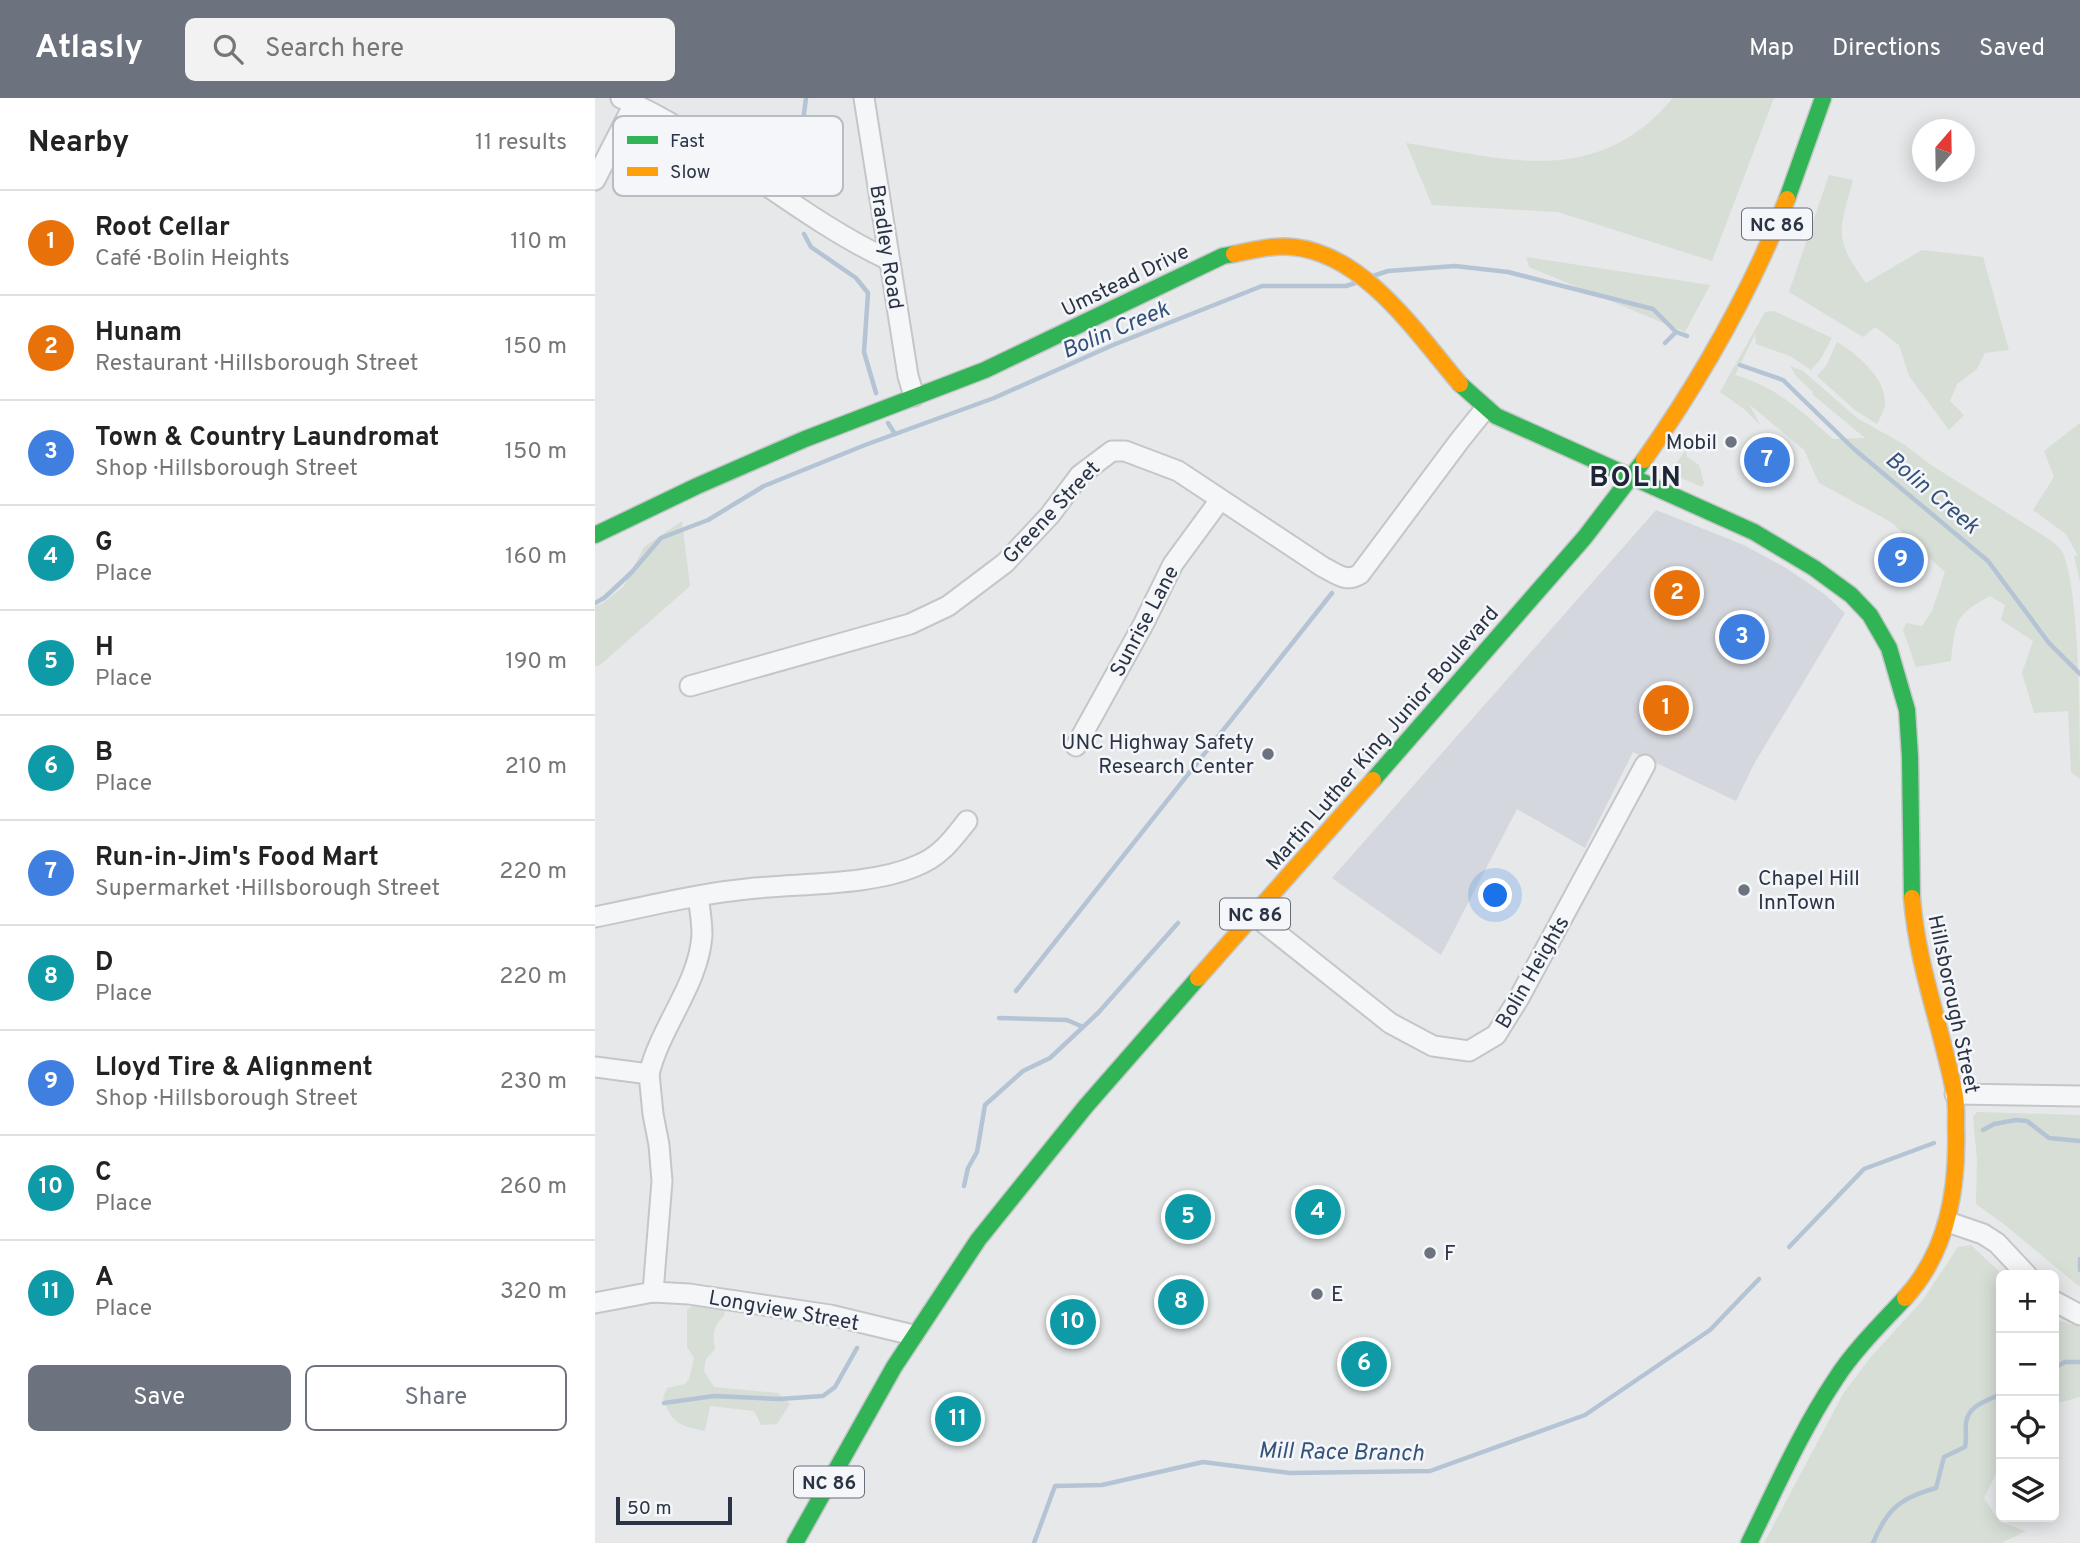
<!DOCTYPE html>
<meta charset="utf-8">
<style>
body{margin:0;font-family:Overpass,sans-serif;background:#f2f2f2;color:#222}
.controls{position:absolute;right:21px;bottom:21px;display:grid;overflow:hidden;border-radius:10px;box-shadow:0 4px 18px #0003}
.controls button{width:63px;height:63px;display:grid;place-items:center;padding:0;border:0;border-bottom:2px solid #e0e0e0;background:#fff;color:#222;font:35px sans-serif}
.compass{position:absolute;left:1317px;top:21px;width:63px;height:63px;border-radius:50%;background:#fff;box-shadow:0 4px 18px #0003;rotate:20deg}
.scale{position:absolute;left:21px;bottom:18px;width:116px;box-sizing:border-box;padding-left:7px;border:4px solid #2b3445;border-top:0;font-size:19px;line-height:24px;white-space:nowrap;color:#2b3445;-webkit-text-stroke:5px #f4f6f9;paint-order:stroke}
.you{position:absolute;left:901px;top:798px;width:24px;height:24px;margin:-18px;border:5px solid #fff;border-radius:50%;background:#1a73e8;box-shadow:0 0 0 10px #1a73e833}
.badge{display:grid;place-items:center;width:46px;height:46px;border-radius:50%;background:#6c737f;color:#fff;font-size:23px;font-weight:700}
.pin{position:absolute;translate:-50% -50%;border:4px solid #fff;box-shadow:0 2px 7px #0006}
.list{margin:0;padding:0;list-style:none}
h2{display:flex;justify-content:space-between;align-items:center;height:91px;margin:0;padding:0 28px;font-size:30px}
h2 small{font-size:23px;font-weight:400;color:#767676}
.list li{display:grid;grid-template-columns:46px 1fr auto;gap:21px;align-items:center;box-sizing:border-box;height:105px;padding:0 28px;border-top:2px solid #e0e0e0}
.list b{display:block;font-size:26px;white-space:nowrap}
.list p{margin:0;font-size:23px;white-space:nowrap;color:#767676}
.list em{font-size:23px;font-style:normal;color:#767676}
.actions{display:flex;gap:14px;padding:21px 28px}
.actions a{flex:1;padding:16px 0;border:2px solid #6c737f;border-radius:10px;text-align:center;font-size:24px;color:#6c737f}
.actions .main{background:#6c737f;color:#fff}
.icon{flex:none;width:38px;height:38px;fill:none;stroke:currentColor;stroke-width:2;stroke-linecap:round;stroke-linejoin:round}
.map{position:relative;flex:none;width:1485px;height:1445px;overflow:hidden}
header{display:flex;align-items:center;gap:42px;box-sizing:border-box;height:98px;padding:0 35px;background:#6c737f;color:#fff}
header strong{font-size:33px}
nav{display:flex;gap:38px;margin-inline-start:auto;font-size:24px}
.search{width:490px;height:63px;background:#f2f2f2;display:flex;align-items:center;gap:18px;box-sizing:border-box;padding:0 24px;border-radius:10px;color:#767676;font-size:26px}
main{display:flex}
aside{flex:1;background:#fff}
.map>svg:first-child{display:block}
</style>
<header>
<strong>Atlasly</strong>
<div class="search"><svg class="icon" aria-label="search" viewBox="0 0 24 24"><circle cx="10" cy="10" r="6"/><path d="M15 15l6 6"/></svg>Search here</div>
<nav><a>Map</a><a>Directions</a><a>Saved</a></nav>
</header>
<main>
<aside>
<h2>Nearby<small>11 results</small></h2>
<ul class="list">
<li><span class="badge" style="background:#e8710a">1</span><div><b>Root Cellar</b><p>Café · Bolin Heights</p></div><em>110 m</em></li>
<li><span class="badge" style="background:#e8710a">2</span><div><b>Hunam</b><p>Restaurant · Hillsborough Street</p></div><em>150 m</em></li>
<li><span class="badge" style="background:#3f7fe0">3</span><div><b>Town &amp; Country Laundromat</b><p>Shop · Hillsborough Street</p></div><em>150 m</em></li>
<li><span class="badge" style="background:#0f9aa8">4</span><div><b>G</b><p>Place</p></div><em>160 m</em></li>
<li><span class="badge" style="background:#0f9aa8">5</span><div><b>H</b><p>Place</p></div><em>190 m</em></li>
<li><span class="badge" style="background:#0f9aa8">6</span><div><b>B</b><p>Place</p></div><em>210 m</em></li>
<li><span class="badge" style="background:#3f7fe0">7</span><div><b>Run-in-Jim's Food Mart</b><p>Supermarket · Hillsborough Street</p></div><em>220 m</em></li>
<li><span class="badge" style="background:#0f9aa8">8</span><div><b>D</b><p>Place</p></div><em>220 m</em></li>
<li><span class="badge" style="background:#3f7fe0">9</span><div><b>Lloyd Tire &amp; Alignment</b><p>Shop · Hillsborough Street</p></div><em>230 m</em></li>
<li><span class="badge" style="background:#0f9aa8">10</span><div><b>C</b><p>Place</p></div><em>260 m</em></li>
<li><span class="badge" style="background:#0f9aa8">11</span><div><b>A</b><p>Place</p></div><em>320 m</em></li>
</ul>
<div class="actions"><a class="main">Save</a><a>Share</a></div>
</aside>
<div class="map">
<svg width="1485" height="1445" viewBox="0 0 1485 1445">
<rect width="100%" height="100%" fill="#e6e8ea"/>
<path fill="#d4d7dd" d="M 1061,412 L 1149,447 L 1191,470 L 1228,495 L 1250,515 L 1159,666 L 1141,703 L 1038,654 L 990,750 L 922,711 L 846,857 L 737,780 Z"/>
<g fill="#d6ded6">
<path d="M 1078,0 L 1179,0 L 1117,163 L 963,114 L 837,107 L 811,45 C 913,61 1001,91 1078,0 Z"/>
<path d="M 1234,77 L 1258,82 C 1244,134 1238,140 1271,185 L 1327,152 L 1388,159 L 1414,252 L 1390,255 L 1382,271 L 1362,286 L 1355,303 L 1369,317 L 1354,332 L 1314,278 L 1304,247 L 1280,229 L 1268,239 L 1194,194 Z"/>
<path d="M 931,159 L 1115,187 L 1090,234 L 934,169 Z"/>
<path d="M 1179,213 L 1237,240 L 1225,262 L 1216,272 L 1195,258 L 1161,246 L 1160,236 L 1140,277 C 1182,289 1206,313 1238,341 L 1270,340 L 1217,296 L 1218,294 L 1201,278 L 1195,268 L 1208,273 L 1262,320 L 1310,347 L 1336,367 L 1457,443 C 1461,447 1466,451 1468,455 C 1485,496 1485,629 1485,681 L 1476,674 L 1473,613 L 1439,615 L 1427,575 L 1438,543 L 1406,522 L 1410,507 L 1395,498 C 1358,518 1361,524 1356,563 L 1321,569 L 1308,532 L 1311,525 L 1327,528 L 1337,513 L 1350,474 L 1296,424 L 1224,385 L 1209,352 L 1154,306 L 1166,328 L 1149,311 L 1125,294 L 1170,214 Z"/>
<path d="M 1242,244 C 1262,256 1291,280 1290,305 C 1290,312 1285,319 1282,326 L 1260,312 L 1222,278 L 1231,268 Z"/>
<path d="M 1485,325 L 1485,484 L 1479,458 L 1483,458 L 1471,436 L 1438,412 L 1459,379 L 1449,353 Z"/>
<path d="M 1091,352 L 1092,359 L 1104,367 L 1109,385 L 1107,389 L 1079,377 L 1080,367 Z"/>
<path d="M 87,423 L 95,488 L 5,567 L 0,568 L 0,508 L 7,506 L 29,488 L 49,449 Z"/>
<path d="M 1382,1014 L 1485,1017 L 1485,1189 L 1410,1127 L 1381,1106 L 1382,1061 L 1378,1019 Z"/>
<path d="M 1376,1147 L 1408,1177 L 1406,1177 L 1406,1375 L 1401,1376 L 1389,1400 L 1405,1424 L 1431,1433 L 1406,1445 L 1169,1445 L 1248,1296 L 1275,1260 L 1327,1203 L 1363,1149 Z"/>
<path d="M 98,1207 L 130,1212 L 129,1218 C 117,1229 118,1236 120,1251 L 111,1261 L 109,1273 L 119,1289 L 183,1295 L 195,1306 L 182,1326 L 166,1327 L 159,1313 L 115,1308 L 110,1333 C 85,1328 77,1326 68,1300 L 72,1290 L 90,1286 L 94,1281 L 99,1260 L 92,1249 L 92,1212 Z"/>
<path d="M 1459,1221 L 1485,1229 L 1485,1299 L 1459,1306 Z"/>
</g>
<g fill="none" stroke-linecap="round" stroke-linejoin="round">
<g stroke="#b4c4d5" stroke-width="4.5">
<path d="M 199,91 L 211,0"/>
<path d="M 209,136 L 216,149 L 261,180 L 273,195 L 269,254 L 281,295"/>
<path d="M 778,178 L 793,173 L 860,168 L 913,174 L 1058,211 L 1081,234 L 1092,238"/>
<path d="M 1070,245 L 1081,234"/>
<path d="M 1145,267 L 1188,282 L 1259,351 L 1393,463 L 1454,545 L 1485,576"/>
<path d="M 293,325 L 300,336"/>
<path d="M 0,505 L 9,500 L 36,475 L 66,440 L 113,422 L 169,388 L 270,347 L 399,300 L 518,247 L 667,188 L 751,188 L 760,185"/>
<path d="M 421,893 L 737,495"/>
<path d="M 404,920 L 472,922 L 488,929"/>
<path d="M 1388,1032 L 1399,1026 L 1421,1022 L 1432,1023 L 1454,1040 L 1485,1043"/>
<path d="M 369,1088 L 373,1070 L 382,1054 L 390,1007 L 428,973 L 455,960 L 503,915 L 583,825"/>
<path d="M 1194,1149 L 1269,1071 L 1339,1045"/>
<path d="M 1485,1161 L 1485,1172"/>
<path d="M 1459,1270 L 1470,1264 L 1485,1264"/>
<path d="M 69,1305 L 119,1298 L 184,1301 L 228,1298 L 240,1289 L 262,1250"/>
<path d="M 439,1445 L 460,1388 L 507,1387 L 608,1364 L 695,1375 L 835,1373 L 990,1317 L 1115,1232 L 1164,1181"/>
<path d="M 1278,1445 C 1292,1411 1305,1400 1341,1390 L 1349,1359 L 1370,1349 C 1372,1341 1370,1334 1371,1325 C 1373,1307 1392,1303 1406,1296"/>
</g>
<g stroke="#c4c6c8" stroke-width="23">
<g id="street">
<path d="M 26,0 C 122,42 200,118 294,162"/>
<path d="M 269,0 L 313,278 L 319,298"/>
<path d="M 0,82 L 39,6"/>
<path d="M 95,588 L 315,526 L 353,508 L 410,465 L 455,417 L 485,377 L 517,353 L 530,353 L 583,373 L 728,469 C 742,476 751,485 765,476 L 865,342 L 890,311"/>
<path d="M 481,648 L 549,525 L 578,466 L 625,402"/>
<path d="M 659,817 L 795,925 L 838,948 L 874,953 L 901,937 L 924,900 L 1050,667"/>
<path d="M 0,819 C 50,809 101,796 152,791 C 203,785 275,788 321,768 C 345,759 357,742 372,723"/>
<path d="M 0,969 L 54,976 L 58,1016 L 64,1047 L 67,1083 L 58,1194"/>
<path d="M 54,976 C 65,929 104,886 107,837 C 107,824 105,811 103,799"/>
<path d="M 1360,996 L 1485,998"/>
<path d="M 1353,1124 L 1388,1136 L 1402,1145 L 1432,1177"/>
<path d="M 1459,1203 L 1485,1217"/>
<path d="M 0,1205 L 58,1194 L 94,1196 L 235,1217 L 318,1237"/>
</g>
</g>
<g stroke="#c4c6c8" stroke-width="19">
<g id="fast">
<path d="M 1192,101 L 1228,0"/>
<path d="M 865,286 L 901,318 L 1159,434 L 1219,470 L 1256,497 L 1275,517 L 1294,550 L 1312,612 L 1315,659 L 1317,800"/>
<path d="M 0,437 L 102,388 L 210,341 L 390,272 L 628,158 L 639,156"/>
<path d="M 778,682 L 990,439 L 1049,362"/>
<path d="M 200,1445 L 299,1269 L 383,1142 L 491,1008 L 603,880"/>
<path d="M 1154,1445 C 1181,1390 1206,1333 1240,1282 C 1259,1252 1286,1226 1310,1200"/>
</g>
</g>
<g stroke="#c4c6c8" stroke-width="19">
<g id="slow">
<path d="M 639,156 C 659,152 678,147 698,149 C 770,156 822,236 865,286"/>
<path d="M 1049,362 C 1106,281 1156,193 1192,101"/>
<path d="M 603,880 L 778,682"/>
<path d="M 1310,1200 C 1353,1153 1363,1091 1361,1030 C 1361,1018 1362,1005 1359,993 C 1346,928 1322,866 1317,800"/>
</g>
</g>
<use href="#street" stroke="#f5f6f7" stroke-width="19"/>
<use href="#fast" stroke="#30b455" stroke-width="16"/>
<use href="#slow" stroke="#ff9f0a" stroke-width="16"/>
</g>
<g fill="#6c737f" stroke="#f4f6f9" stroke-width="2.5">
<circle cx="1136" cy="344" r="7"/>
<circle cx="673" cy="656" r="7"/>
<circle cx="1149" cy="792" r="7"/>
<circle cx="835" cy="1155" r="7"/>
<circle cx="722" cy="1196" r="7"/>
</g>
<g text-anchor="middle" stroke-width="5" stroke-linejoin="round" paint-order="stroke">
<g fill="#f4f6f9" stroke="#676e7b" stroke-width="2">
<rect x="1147" y="110.5" width="70" height="31" rx="5"/>
<rect x="625" y="800.5" width="70" height="31" rx="5"/>
<rect x="199" y="1368.5" width="70" height="31" rx="5"/>
</g>
<g font-size="19" font-weight="bold" fill="#2b3445">
<text x="1182" y="133">NC 86</text>
<text x="660" y="823">NC 86</text>
<text x="234" y="1391">NC 86</text>
</g>
<g font-size="21" fill="#2b3445" stroke="#f4f6f9">
<text transform="translate(292 149) rotate(81)" y="7">Bradley Road</text>
<text transform="translate(530 182) rotate(-26)" y="7">Umstead Drive</text>
<text transform="translate(456 414) rotate(-47)" y="7">Greene Street</text>
<text transform="translate(549 523) rotate(-62)" y="7">Sunrise Lane</text>
<text transform="translate(787 640) rotate(-49)" y="7">Martin Luther King Junior Boulevard</text>
<text transform="translate(937 874) rotate(-60)" y="7">Bolin Heights</text>
<text transform="translate(1359 906) rotate(78)" y="7">Hillsborough Street</text>
<text transform="translate(189 1212) rotate(10)" y="7">Longview Street</text>
</g>
<g font-size="21" fill="#2b3445" stroke="#f4f6f9" text-anchor="start">
<text x="1122" y="351" text-anchor="end">Mobil</text>
<text x="659" y="651" text-anchor="end">UNC Highway Safety<tspan x="659" dy="24">Research Center</tspan></text>
<text x="1163" y="787">Chapel Hill<tspan x="1163" dy="24">InnTown</tspan></text>
<text x="849" y="1162">F</text>
<text x="736" y="1203">E</text>
</g>
<g font-size="23" font-style="italic" fill="#34527a" stroke="#f4f6f9">
<text transform="translate(520 231) rotate(-23)" y="8">Bolin Creek</text>
<text transform="translate(1338 394) rotate(40)" y="8">Bolin Creek</text>
<text transform="translate(746 1353) rotate(1)" y="8">Mill Race Branch</text>
</g>
<g font-size="28" font-weight="bold" letter-spacing="2" fill="#1d2536" stroke="#f4f6f9">
<text x="1041" y="388">BOLIN</text>
</g>
</g>
<rect x="18" y="18" width="230" height="80" rx="10" fill="#f4f6f9" stroke="#b8bcc3" stroke-width="2"/>
<rect x="32" y="38" width="31" height="8" fill="#30b455"/>
<rect x="32" y="69" width="31" height="9" fill="#ff9f0a"/>
<g font-size="19" fill="#2b3445">
<text x="75" y="49">Fast</text>
<text x="75" y="80">Slow</text>
</g>
</svg>
<div class="controls">
<button>+</button>
<button>−</button>
<button><svg class="icon" aria-label="locate" viewBox="0 0 24 24"><circle cx="12" cy="12" r="6"/><path d="M12 2v4M12 18v4M2 12h4M18 12h4"/></svg></button>
<button><svg class="icon" aria-label="layers" viewBox="0 0 24 24"><path d="M12 4l9 5-9 5-9-5zM3 14l9 5 9-5"/></svg></button>
</div>
<svg class="compass" viewBox="-18 -18 36 36"><path d="M0-13l5 13h-10z" fill="#e53935"/><path d="M0 13l5-13h-10z" fill="#767676"/></svg>
<div class="scale">50 m</div>
<div class="you"></div>
<div class="pin badge" style="left:1071px;top:610px;background:#e8710a">1</div>
<div class="pin badge" style="left:1082px;top:495px;background:#e8710a">2</div>
<div class="pin badge" style="left:1147px;top:539px;background:#3f7fe0">3</div>
<div class="pin badge" style="left:723px;top:1114px;background:#0f9aa8">4</div>
<div class="pin badge" style="left:593px;top:1119px;background:#0f9aa8">5</div>
<div class="pin badge" style="left:769px;top:1266px;background:#0f9aa8">6</div>
<div class="pin badge" style="left:1172px;top:362px;background:#3f7fe0">7</div>
<div class="pin badge" style="left:586px;top:1204px;background:#0f9aa8">8</div>
<div class="pin badge" style="left:1306px;top:462px;background:#3f7fe0">9</div>
<div class="pin badge" style="left:478px;top:1224px;background:#0f9aa8">10</div>
<div class="pin badge" style="left:363px;top:1321px;background:#0f9aa8">11</div>
</div>
</main>
